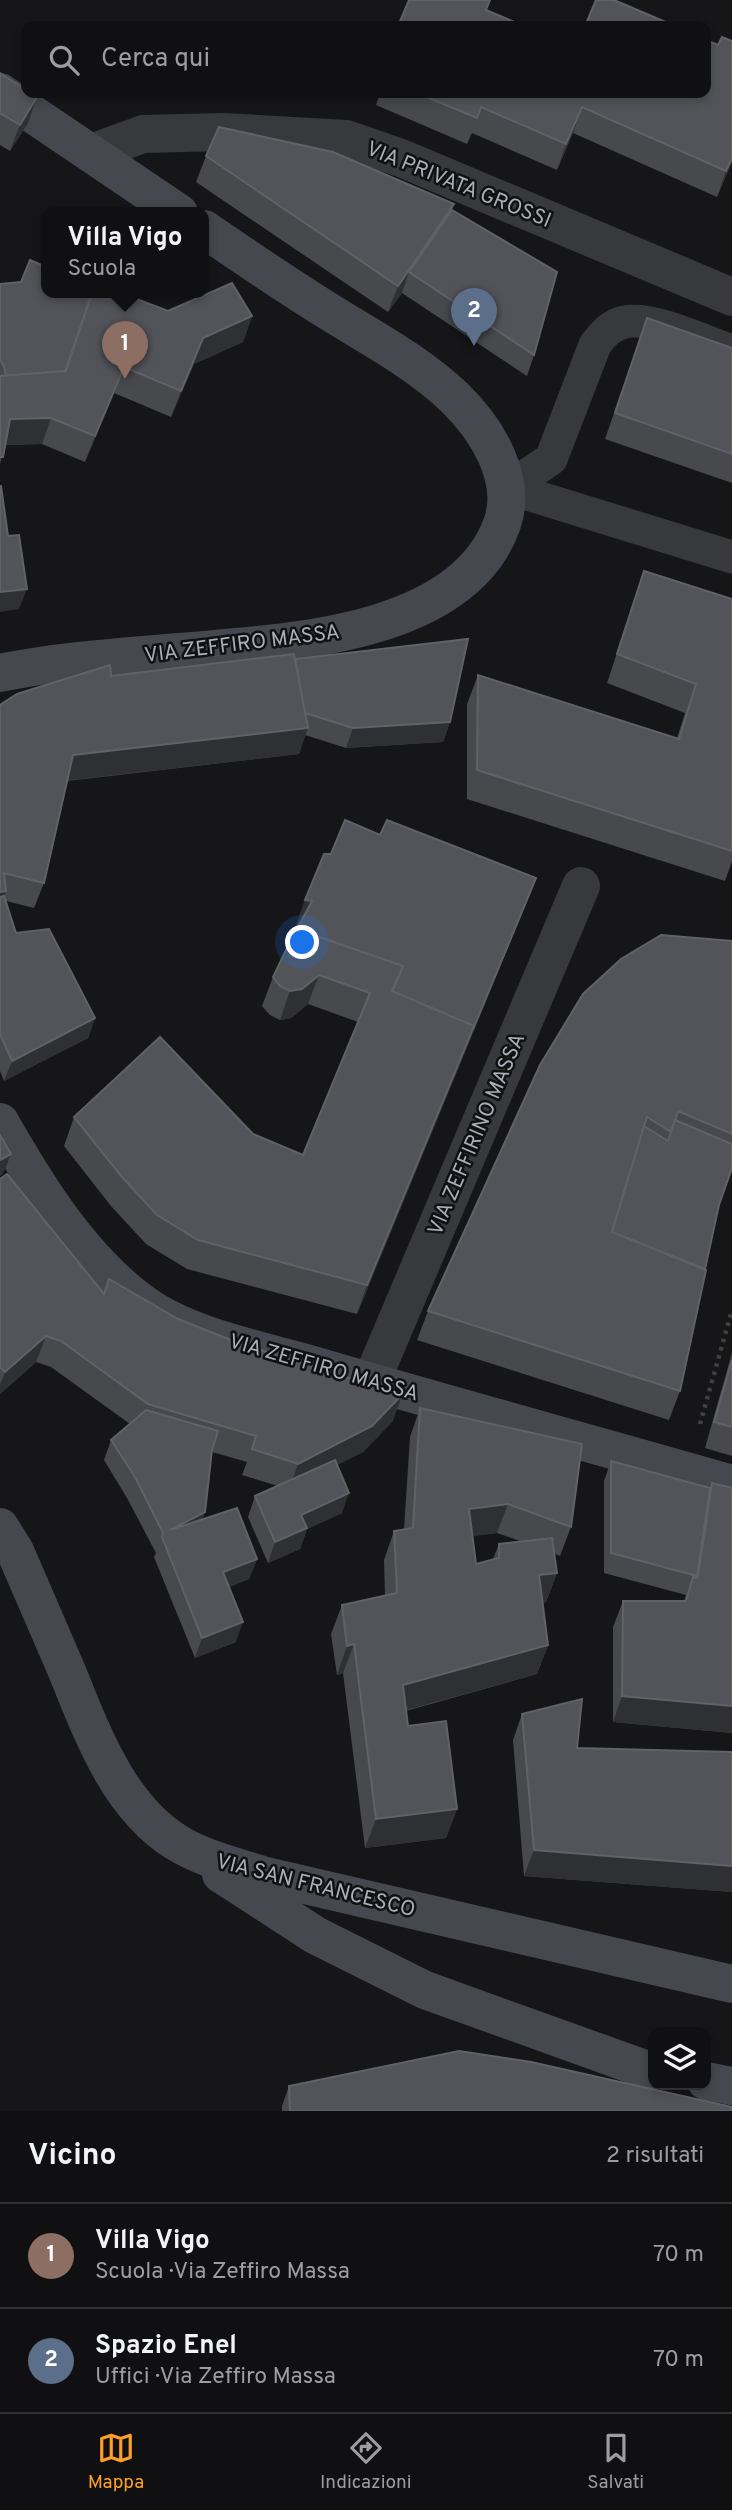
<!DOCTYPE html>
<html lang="it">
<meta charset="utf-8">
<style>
body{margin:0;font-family:Overpass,sans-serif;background:#1e1e20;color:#f1f3f6}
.controls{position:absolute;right:21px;bottom:21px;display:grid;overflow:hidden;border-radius:14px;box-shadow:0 4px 10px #0003}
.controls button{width:63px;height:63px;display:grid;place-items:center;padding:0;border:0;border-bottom:2px solid #303032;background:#101012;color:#f1f3f6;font:35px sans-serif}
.you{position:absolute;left:303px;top:943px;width:24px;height:24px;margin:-18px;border:5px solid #fff;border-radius:50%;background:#1a73e8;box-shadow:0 0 0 10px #1a73e833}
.badge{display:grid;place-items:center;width:46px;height:46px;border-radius:50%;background:#fd9f29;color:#fff;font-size:23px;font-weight:700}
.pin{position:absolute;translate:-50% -58px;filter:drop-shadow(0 2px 4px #0008)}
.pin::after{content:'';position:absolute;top:37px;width:24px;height:21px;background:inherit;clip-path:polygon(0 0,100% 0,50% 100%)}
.popup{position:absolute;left:41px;top:207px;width:168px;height:91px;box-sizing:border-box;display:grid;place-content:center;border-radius:14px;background:#101012;filter:drop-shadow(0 2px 5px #0005);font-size:23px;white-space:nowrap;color:#9c9d9f}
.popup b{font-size:26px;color:#f1f3f6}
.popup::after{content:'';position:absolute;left:50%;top:100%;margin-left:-14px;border:14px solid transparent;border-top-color:#101012}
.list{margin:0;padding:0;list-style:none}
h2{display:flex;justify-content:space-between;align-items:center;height:91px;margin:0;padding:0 28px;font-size:30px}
h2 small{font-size:23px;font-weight:400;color:#9c9d9f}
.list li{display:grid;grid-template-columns:46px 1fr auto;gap:21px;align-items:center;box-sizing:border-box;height:105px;padding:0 28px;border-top:2px solid #303032}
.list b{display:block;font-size:26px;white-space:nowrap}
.list p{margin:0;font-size:23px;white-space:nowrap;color:#9c9d9f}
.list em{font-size:23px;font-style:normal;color:#9c9d9f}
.icon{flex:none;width:38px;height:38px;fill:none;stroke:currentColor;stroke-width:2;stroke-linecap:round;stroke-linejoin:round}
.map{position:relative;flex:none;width:732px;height:2111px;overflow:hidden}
.search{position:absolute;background:#101012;box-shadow:0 4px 10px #0003;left:21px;right:21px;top:21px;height:77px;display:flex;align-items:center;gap:18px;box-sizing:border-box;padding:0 24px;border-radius:14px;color:#9c9d9f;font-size:26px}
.sheet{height:301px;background:#101012}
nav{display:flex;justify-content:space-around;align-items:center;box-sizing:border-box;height:98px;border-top:2px solid #303032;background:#101012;font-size:19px;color:#9c9d9f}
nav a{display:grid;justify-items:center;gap:4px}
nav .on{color:#fd9f29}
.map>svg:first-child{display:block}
</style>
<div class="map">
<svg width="732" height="2111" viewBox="0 0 732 2111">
<rect width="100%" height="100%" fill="#161618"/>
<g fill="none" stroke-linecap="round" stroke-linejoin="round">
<path stroke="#3d4044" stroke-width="4.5" stroke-dasharray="3.5 5" stroke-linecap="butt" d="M 700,1424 L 732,1310"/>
<g stroke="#37393d" stroke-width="33">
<path d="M 508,488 L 551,459 L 595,345 C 603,334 611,325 625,322 C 652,316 705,342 732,351"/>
<path d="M 508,488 L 732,557"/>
</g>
<g stroke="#37393d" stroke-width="38">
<path d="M 91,153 L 143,134 L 223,132 L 346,139 L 401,158 L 732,297"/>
<path d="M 371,1382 L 581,886"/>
</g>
<g stroke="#45484e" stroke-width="38">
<path d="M 0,92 L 179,213"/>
<path d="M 0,673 C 59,661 119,657 179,652 C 279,643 461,638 502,524 C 518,479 487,429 454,397 C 417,362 371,338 328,311 C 286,285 245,257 204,229"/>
<path d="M 0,1122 C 37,1187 82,1260 144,1304 C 188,1336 261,1350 313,1365 C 452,1406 593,1444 732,1484"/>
<path d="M 0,1527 L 15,1551 C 32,1590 49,1630 66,1669 C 91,1730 117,1805 176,1842 C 203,1859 235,1866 266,1876 L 732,1984"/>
<path d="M 221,1874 L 315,1935 L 425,1990 L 653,2072"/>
<path d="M 706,2081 L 732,2086"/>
</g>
</g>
<g fill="#47494d" fill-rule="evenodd">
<path d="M 732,41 L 732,162 L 717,197 L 573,133 L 557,170 L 472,133 L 467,144 L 376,105 L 380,93 L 706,93 L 718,45 Z"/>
<path d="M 0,73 L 37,97 L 28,123 L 10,151 L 0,145 Z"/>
<path d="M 206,156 L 454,204 L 452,210 L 534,355 L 527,376 L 402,293 L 388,312 L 196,182 Z"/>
<path d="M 0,284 L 46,293 L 168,311 L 252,316 L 243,342 L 194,364 L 171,417 L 114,393 L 85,462 L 42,444 L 5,445 L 0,464 Z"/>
<path d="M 638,344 L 732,348 L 732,483 L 605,439 Z"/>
<path d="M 644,571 L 732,599 L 732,861 L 725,881 L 467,799 L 467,704 L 478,675 L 677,738 L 685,713 L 607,683 Z"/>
<path d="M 295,659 L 450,722 L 443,742 L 346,748 L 305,735 L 299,754 L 67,781 L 44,883 L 34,908 L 6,901 L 16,933 L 95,1018 L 88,1038 L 4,1081 L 0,1071 L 0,705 L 111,676 Z"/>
<path d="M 380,835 L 536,878 L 526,904 L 357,1314 L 187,1269 L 146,1244 L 111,1206 L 64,1146 L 74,1117 L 253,1134 L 303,1155 L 358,1022 L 308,1004 L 291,1018 L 280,1020 L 270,1015 L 262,1006 L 273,977 L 298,926 L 296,926 L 305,900 L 331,854 Z"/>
<path d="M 732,941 L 732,1168 L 719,1205 L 680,1391 L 669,1420 L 417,1340 L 428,1311 Z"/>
<path d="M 0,1179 L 104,1294 L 109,1279 L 178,1319 L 393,1421 L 363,1452 L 337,1465 L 342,1513 L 307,1529 L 300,1549 L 268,1563 L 248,1517 L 255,1496 L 278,1486 L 242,1475 L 247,1462 L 212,1452 L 203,1519 L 257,1559 L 249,1579 L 229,1587 L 236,1642 L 195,1658 L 154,1557 L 156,1553 L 127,1498 L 104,1460 L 111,1440 L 130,1424 L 51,1367 L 36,1362 L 0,1394 Z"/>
<path d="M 732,1353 L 732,1456 L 705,1448 Z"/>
<path d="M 420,1408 L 571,1527 L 560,1556 L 554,1553 L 557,1573 L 546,1602 L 542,1603 L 548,1645 L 537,1674 L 406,1711 L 408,1726 L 457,1809 L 446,1838 L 365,1848 L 343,1673 L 337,1675 L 331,1634 L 342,1605 L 385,1596 L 384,1560 L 394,1531 L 404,1529 L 410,1437 ZM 497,1533 L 520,1541 L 499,1544 L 493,1559 L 476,1564 L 472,1536 Z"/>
<path d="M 611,1461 L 710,1488 L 712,1483 L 732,1488 L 732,1733 L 613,1722 L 613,1627 L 623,1601 L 684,1601 L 686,1595 L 604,1573 L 604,1481 Z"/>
<path d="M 522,1714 L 577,1748 L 732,1752 L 732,1892 L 524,1876 L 513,1740 Z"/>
<path d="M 289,2086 L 732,2111 L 282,2111 L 282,2106 Z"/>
</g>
<g fill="#2f3033">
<path d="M 37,97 L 28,123 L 10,151 L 20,125 Z"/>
<path d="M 582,107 L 573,133 L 557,170 L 566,144 Z"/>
<path d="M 732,158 L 732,162 L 717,197 L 726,171 Z"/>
<path d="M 454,204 L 445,230 L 409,272 L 402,293 L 388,312 L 398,286 Z"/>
<path d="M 252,316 L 243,342 L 194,364 L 171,417 L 181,391 L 203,338 Z"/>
<path d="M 124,367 L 114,393 L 85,462 L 95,436 Z"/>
<path d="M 51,418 L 42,444 L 0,445 L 10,419 Z"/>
<path d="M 27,589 L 19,609 L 0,612 L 0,592 Z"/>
<path d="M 450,722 L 443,742 L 346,748 L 353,728 Z"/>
<path d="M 308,728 L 299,754 L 63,781 L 73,755 Z"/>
<path d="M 536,878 L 526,904 L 357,1314 L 367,1285 Z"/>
<path d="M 6,891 L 0,908 L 0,892 Z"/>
<path d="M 305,900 L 312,901 L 303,927 L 296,926 Z"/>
<path d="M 319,975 L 308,1004 L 291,1018 L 280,1020 L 290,991 Z"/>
<path d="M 95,1018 L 88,1038 L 4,1081 L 12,1061 Z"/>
<path d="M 11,1154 L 3,1174 L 0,1176 L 0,1160 Z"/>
<path d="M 46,1336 L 36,1362 L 0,1394 L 0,1385 L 5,1372 Z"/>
<path d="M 402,1395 L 393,1421 L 363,1452 L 289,1490 L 298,1464 Z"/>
<path d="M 349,1493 L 342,1513 L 307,1529 L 300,1549 L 268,1563 L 275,1542 L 301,1515 Z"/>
<path d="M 508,1504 L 497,1533 L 459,1538 L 469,1509 Z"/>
<path d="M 205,1512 L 198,1533 L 170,1530 Z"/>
<path d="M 257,1559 L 249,1579 L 216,1592 L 223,1572 Z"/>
<path d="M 557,1573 L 546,1602 L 528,1604 L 539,1575 Z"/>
<path d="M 243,1622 L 236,1642 L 195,1658 L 202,1638 Z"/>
<path d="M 354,1644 L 343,1673 L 337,1675 L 347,1646 Z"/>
<path d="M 548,1645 L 537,1674 L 392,1714 L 403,1685 Z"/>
<path d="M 622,1696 L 732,1706 L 732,1733 L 613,1722 Z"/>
<path d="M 457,1809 L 446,1838 L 365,1848 L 376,1819 Z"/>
<path d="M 534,1850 L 732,1866 L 732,1892 L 524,1876 Z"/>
</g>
<g fill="#525459" stroke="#5f6268" stroke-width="2">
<path d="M 409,0 L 490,0 L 486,10 L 524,26 L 398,26 Z"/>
<path d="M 596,0 L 614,0 L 675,26 L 585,26 Z"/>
<path d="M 722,37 L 732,41 L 732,158 L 726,171 L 582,107 L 566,144 L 481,107 L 477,118 L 417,93 L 706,93 L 706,40 L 718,45 Z"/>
<path d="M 0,73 L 26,90 L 26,93 L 31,93 L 37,97 L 20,125 L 0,113 Z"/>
<path d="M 219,127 L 333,152 L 454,204 L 398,286 L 206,156 Z"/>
<path d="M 452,210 L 557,272 L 534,355 L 409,272 Z"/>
<path d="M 30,260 L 46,267 L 46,293 L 92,293 L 65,371 L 6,376 L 4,366 L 0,360 L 0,284 L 21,282 Z"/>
<path d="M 232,283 L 252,316 L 203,338 L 181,391 L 124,367 L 95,436 L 51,418 L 10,419 L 3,457 L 0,457 L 0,376 L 66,371 L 92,293 L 121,293 L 168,311 Z"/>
<path d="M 647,318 L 732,348 L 732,454 L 615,413 Z"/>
<path d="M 0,486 L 1,486 L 8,536 L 19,535 L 27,589 L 0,592 Z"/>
<path d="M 644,571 L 732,599 L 732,851 L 477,770 L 478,675 L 679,739 L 696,684 L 617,654 Z"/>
<path d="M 468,639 L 450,722 L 353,728 L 305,713 L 295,659 Z"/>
<path d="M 294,654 L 308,728 L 73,755 L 44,883 L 4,873 L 6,891 L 0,892 L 0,705 L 17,694 L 110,665 L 111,676 Z"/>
<path d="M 345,820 L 380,835 L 387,820 L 536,878 L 473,1029 L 474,1026 L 392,992 L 403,966 L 297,929 L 312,901 L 305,900 L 324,854 L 331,854 Z"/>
<path d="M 4,896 L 16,933 L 49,929 L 95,1018 L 12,1061 L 0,1034 L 0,897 Z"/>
<path d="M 296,929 L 403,966 L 392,991 L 474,1026 L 367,1285 L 198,1240 L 157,1215 L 122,1177 L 74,1117 L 160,1037 L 253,1134 L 303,1155 L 370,993 L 319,975 L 302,989 L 290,991 L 280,986 L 273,977 Z"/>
<path d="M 661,935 L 732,941 L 732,1134 L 678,1111 L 671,1132 L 647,1117 L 612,1232 L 706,1270 L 680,1391 L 428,1311 L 540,1065 L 583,994 L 621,959 Z"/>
<path d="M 675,1120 L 732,1144 L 732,1168 L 719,1205 L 705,1269 L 612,1232 L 644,1126 L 668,1141 Z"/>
<path d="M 0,1135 L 11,1154 L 0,1160 Z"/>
<path d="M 7,1174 L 104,1294 L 109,1279 L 178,1319 L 233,1341 L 402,1395 L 372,1426 L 298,1464 L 252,1449 L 256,1436 L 148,1404 L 61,1341 L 46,1336 L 5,1372 L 0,1367 L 0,1179 Z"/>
<path d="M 732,1360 L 732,1427 L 714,1422 Z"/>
<path d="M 420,1408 L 582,1444 L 571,1527 L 508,1504 L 469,1509 L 476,1564 L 499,1558 L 499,1544 L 552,1538 L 557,1573 L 539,1575 L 548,1645 L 403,1685 L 408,1726 L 446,1721 L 457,1809 L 376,1819 L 354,1644 L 347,1646 L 342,1605 L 397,1593 L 394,1531 L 413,1528 Z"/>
<path d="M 146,1410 L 218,1431 L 212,1450 L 205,1512 L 170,1530 L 237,1508 L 257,1559 L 223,1572 L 243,1622 L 202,1638 L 162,1537 L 163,1533 L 135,1477 L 111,1440 Z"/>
<path d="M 335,1460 L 349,1493 L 301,1515 L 307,1528 L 275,1542 L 255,1496 Z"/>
<path d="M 611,1461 L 710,1488 L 697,1576 L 611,1553 Z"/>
<path d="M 712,1483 L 732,1488 L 732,1706 L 622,1696 L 623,1601 L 686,1601 L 693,1577 L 697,1578 L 699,1570 Z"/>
<path d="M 582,1699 L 577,1748 L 732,1752 L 732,1866 L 534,1850 L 522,1714 Z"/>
<path d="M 459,2051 L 531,2062 L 732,2107 L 732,2111 L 290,2111 L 289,2086 Z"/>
</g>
<g text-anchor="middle" stroke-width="5" stroke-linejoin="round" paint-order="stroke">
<g font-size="21" fill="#a7afb9" stroke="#111113">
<text transform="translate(459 184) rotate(22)" y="7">VIA PRIVATA GROSSI</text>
<text transform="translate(242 643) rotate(-7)" y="7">VIA ZEFFIRO MASSA</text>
<text transform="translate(476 1134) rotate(-67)" y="7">VIA ZEFFIRINO MASSA</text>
<text transform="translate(324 1367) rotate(16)" y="7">VIA ZEFFIRO MASSA</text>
<text transform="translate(316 1885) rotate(14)" y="7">VIA SAN FRANCESCO</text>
</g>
</g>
</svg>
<div class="controls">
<button><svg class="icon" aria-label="layers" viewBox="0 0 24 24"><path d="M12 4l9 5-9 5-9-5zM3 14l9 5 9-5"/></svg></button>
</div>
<div class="you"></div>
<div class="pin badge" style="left:125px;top:379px;background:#8d6e63">1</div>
<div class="popup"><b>Villa Vigo</b>Scuola</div>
<div class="pin badge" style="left:474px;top:346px;background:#5c6f8a">2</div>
<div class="search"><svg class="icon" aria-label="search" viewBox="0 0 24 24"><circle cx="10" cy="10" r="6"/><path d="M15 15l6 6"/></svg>Cerca qui</div>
</div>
<section class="sheet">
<h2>Vicino<small>2 risultati</small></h2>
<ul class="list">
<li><span class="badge" style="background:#8d6e63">1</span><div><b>Villa Vigo</b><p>Scuola · Via Zeffiro Massa</p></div><em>70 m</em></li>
<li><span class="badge" style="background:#5c6f8a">2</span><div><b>Spazio Enel</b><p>Uffici · Via Zeffiro Massa</p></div><em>70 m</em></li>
</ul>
</section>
<nav>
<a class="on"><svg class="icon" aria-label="map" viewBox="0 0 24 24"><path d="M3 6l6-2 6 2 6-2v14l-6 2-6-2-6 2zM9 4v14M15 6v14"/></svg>Mappa</a>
<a><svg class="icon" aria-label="directions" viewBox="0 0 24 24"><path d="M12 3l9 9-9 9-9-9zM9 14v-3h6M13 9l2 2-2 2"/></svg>Indicazioni</a>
<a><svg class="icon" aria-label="saved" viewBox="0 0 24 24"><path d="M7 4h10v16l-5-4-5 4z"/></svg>Salvati</a>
</nav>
